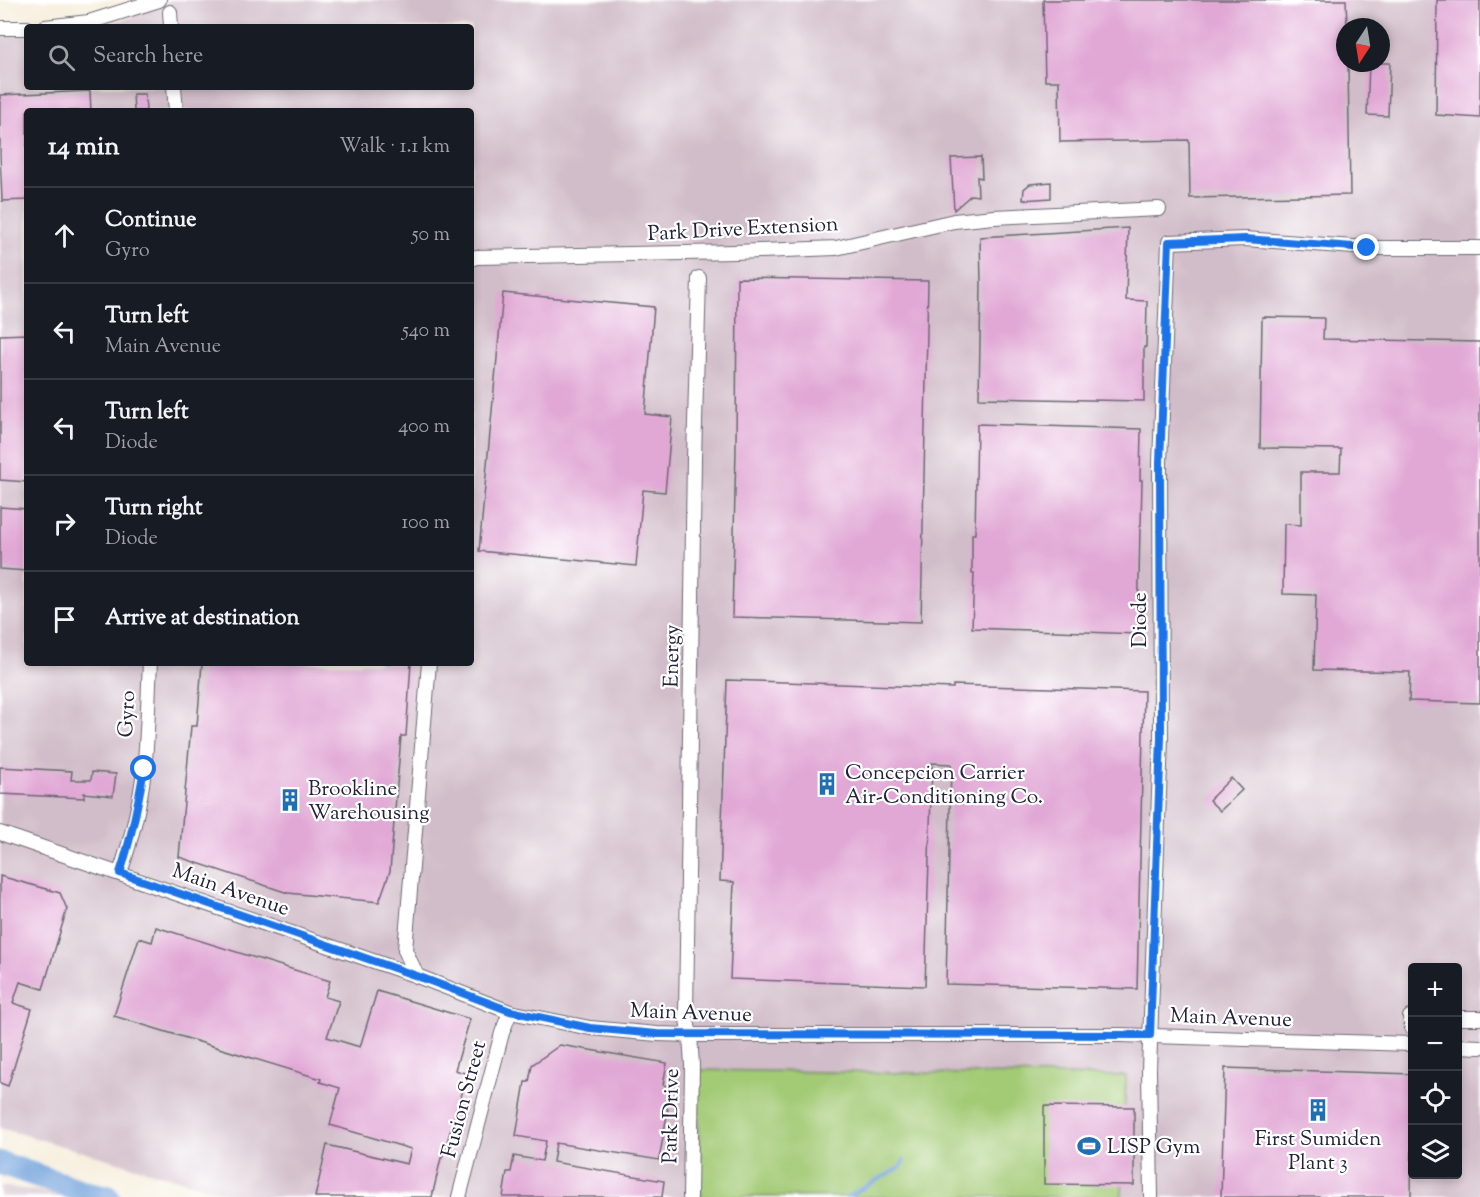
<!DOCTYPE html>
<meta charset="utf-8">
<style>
body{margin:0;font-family:"Sorts Mill Goudy",serif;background:#20242c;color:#f1f3f6}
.controls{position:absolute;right:18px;bottom:18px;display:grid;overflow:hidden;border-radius:6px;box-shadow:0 3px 9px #0003}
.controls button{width:54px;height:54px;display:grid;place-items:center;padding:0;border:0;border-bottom:2px solid #363941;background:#171b24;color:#f1f3f6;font:30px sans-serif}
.compass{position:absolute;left:1336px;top:18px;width:54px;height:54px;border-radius:50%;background:#171b24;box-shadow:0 3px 9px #0003;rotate:192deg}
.stop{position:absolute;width:18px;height:18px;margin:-14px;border:4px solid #1a73e8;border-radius:50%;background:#fff}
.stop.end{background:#1a73e8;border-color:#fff;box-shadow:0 2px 6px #0008}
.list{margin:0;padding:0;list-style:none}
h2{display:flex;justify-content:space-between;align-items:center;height:78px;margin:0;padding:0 24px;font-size:26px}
h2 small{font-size:20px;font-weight:400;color:#9ea1a6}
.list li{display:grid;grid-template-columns:39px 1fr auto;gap:18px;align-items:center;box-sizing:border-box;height:96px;padding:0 24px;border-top:2px solid #363941}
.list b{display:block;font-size:22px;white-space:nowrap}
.list p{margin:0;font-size:20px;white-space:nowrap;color:#9ea1a6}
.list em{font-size:20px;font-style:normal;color:#9ea1a6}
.icon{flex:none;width:33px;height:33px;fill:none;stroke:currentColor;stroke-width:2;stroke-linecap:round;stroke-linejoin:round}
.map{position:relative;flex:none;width:1480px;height:1197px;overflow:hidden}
.search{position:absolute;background:#171b24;box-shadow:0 3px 9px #0003;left:24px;top:24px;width:450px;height:66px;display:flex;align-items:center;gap:15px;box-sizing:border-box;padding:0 21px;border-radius:6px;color:#9ea1a6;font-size:22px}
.panel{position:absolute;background:#171b24;box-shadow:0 3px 9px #0003;left:24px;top:108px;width:450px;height:558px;border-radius:6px}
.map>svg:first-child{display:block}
</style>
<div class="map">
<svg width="1480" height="1197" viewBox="0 0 1480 1197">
<rect width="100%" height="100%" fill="#fff"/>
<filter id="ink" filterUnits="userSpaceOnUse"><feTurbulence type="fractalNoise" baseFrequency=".0167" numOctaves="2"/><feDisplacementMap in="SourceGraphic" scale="12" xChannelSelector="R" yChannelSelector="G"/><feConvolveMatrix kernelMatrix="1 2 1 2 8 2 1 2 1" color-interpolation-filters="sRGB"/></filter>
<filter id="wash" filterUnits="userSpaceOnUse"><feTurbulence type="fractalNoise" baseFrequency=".008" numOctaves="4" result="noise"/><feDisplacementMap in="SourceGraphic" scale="24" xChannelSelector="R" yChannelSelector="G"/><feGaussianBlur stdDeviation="1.35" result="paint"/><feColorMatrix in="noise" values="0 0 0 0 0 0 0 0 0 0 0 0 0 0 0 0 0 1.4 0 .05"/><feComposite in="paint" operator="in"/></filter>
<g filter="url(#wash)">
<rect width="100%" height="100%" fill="#f6eedc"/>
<g fill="#d1bdc9" fill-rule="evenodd">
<path d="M 171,0 L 1480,0 L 1480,1197 L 239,1197 L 0,1128 L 0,34 L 27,34 L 27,87 L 471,87 L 471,27 L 91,27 L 126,19 ZM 1345,27 L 1381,27 L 1381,63 L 1345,63 ZM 27,111 L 471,111 L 471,663 L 27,663 ZM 1412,968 L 1458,968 L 1458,1174 L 1412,1174 Z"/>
<path d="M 0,1186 L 75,1196 L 74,1197 L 0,1197 Z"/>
</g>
<path fill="#a3ca75" stroke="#627658" stroke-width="1.5" d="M 697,1070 L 1126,1076 L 1122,1197 L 701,1197 Z"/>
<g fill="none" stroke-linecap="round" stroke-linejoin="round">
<path stroke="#72a2dc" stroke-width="4" d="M 847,1197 L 901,1167 L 904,1160"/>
<path stroke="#72a2dc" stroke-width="24" d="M 0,1163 L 88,1193 L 108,1197"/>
</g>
<g id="blocks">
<g fill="#e1a8d5">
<path d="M 1043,0 L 1346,0 L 1347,27 L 1345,27 L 1345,63 L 1348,63 L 1350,195 L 1190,198 L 1189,140 L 1060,142 L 1059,81 L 1045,81 Z"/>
<path d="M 1437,0 L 1480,0 L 1480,118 L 1436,115 Z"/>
<path d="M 1369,63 L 1390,63 L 1388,116 L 1367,115 Z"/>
<path d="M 90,91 L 91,111 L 27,111 L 27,200 L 2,201 L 0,154 L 0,95 Z"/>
<path d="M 133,94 L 145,94 L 146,111 L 134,111 Z"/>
<path d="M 981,157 L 982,178 L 977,177 L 978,196 L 971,195 L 954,210 L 951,158 Z"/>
<path d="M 1051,182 L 1051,198 L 1023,200 L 1024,189 L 1030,184 Z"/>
<path d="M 1128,228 L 1126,300 L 1147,301 L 1146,347 L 1144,347 L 1144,401 L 979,398 L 981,284 L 980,237 Z"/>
<path d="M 737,278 L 928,281 L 921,622 L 732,617 L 736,450 Z"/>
<path d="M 503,293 L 654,307 L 645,414 L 672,417 L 665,492 L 643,490 L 636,566 L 479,551 Z"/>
<path d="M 1262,317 L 1324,318 L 1323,339 L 1480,342 L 1480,703 L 1409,701 L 1410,672 L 1314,670 L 1316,595 L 1283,594 L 1284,524 L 1301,525 L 1301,472 L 1340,472 L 1341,449 L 1260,448 Z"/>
<path d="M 27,334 L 27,482 L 0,480 L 0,335 Z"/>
<path d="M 977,424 L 1141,429 L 1140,480 L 1142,480 L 1141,525 L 1140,525 L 1138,634 L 972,628 L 974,573 L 972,573 L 972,534 L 975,534 Z"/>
<path d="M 0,507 L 27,509 L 27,571 L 0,569 Z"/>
<path d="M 202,663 L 411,663 L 406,736 L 401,736 L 390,871 L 379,902 L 288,893 L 179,857 L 191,726 L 197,726 Z"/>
<path d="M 727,680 L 953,688 L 953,685 L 1144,691 L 1137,989 L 946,984 L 951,764 L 932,763 L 925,986 L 730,979 L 734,882 L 720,881 Z"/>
<path d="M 0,767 L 72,771 L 71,780 L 91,780 L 92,772 L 116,774 L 113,796 L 84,793 L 84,798 L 0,794 Z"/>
<path d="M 1231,778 L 1242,790 L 1220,811 L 1209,800 Z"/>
<path d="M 0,876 L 60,893 L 67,909 L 43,989 L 20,982 L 13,1003 L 32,1009 L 8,1086 L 0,1083 Z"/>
<path d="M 156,927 L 330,981 L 325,997 L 339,1001 L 327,1037 L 360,1047 L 377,991 L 470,1019 L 455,1070 L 468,1074 L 442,1158 L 441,1158 L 432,1197 L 315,1197 L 327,1145 L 407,1164 L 411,1149 L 330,1125 L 340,1088 L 320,1082 L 321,1079 L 114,1016 L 139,938 L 152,942 Z"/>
<path d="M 560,1045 L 667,1063 L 663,1085 L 669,1086 L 665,1108 L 668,1109 L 659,1160 L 556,1143 L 553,1162 L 664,1181 L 662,1197 L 503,1197 L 507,1172 L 511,1172 L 514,1156 L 542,1161 L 546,1141 L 516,1136 L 525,1082 L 529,1082 L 532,1065 Z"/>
<path d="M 1225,1068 L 1413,1074 L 1411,1197 L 1221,1197 Z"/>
<path d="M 1044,1106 L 1134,1107 L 1134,1185 L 1044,1184 Z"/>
</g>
</g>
</g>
<g filter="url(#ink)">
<use href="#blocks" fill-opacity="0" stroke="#6c6973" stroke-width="1.5"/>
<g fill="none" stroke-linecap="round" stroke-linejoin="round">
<g stroke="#6c6973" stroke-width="16">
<g id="street">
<path d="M 170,12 L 171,27"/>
<path d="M 45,27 L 89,22 L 159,0"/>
<path d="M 0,28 L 27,28"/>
<path d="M 174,87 L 176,111"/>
<path d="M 471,259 L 476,257 L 735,252 L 836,248 L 954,221 L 994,217 L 1159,209"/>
<path d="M 0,833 L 417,976 L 510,1012 L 590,1028 L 657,1034 L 690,1035 L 1120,1035 L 1412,1044"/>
<path d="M 120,873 C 131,840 140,804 144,770 C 148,734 148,698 150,663"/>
<path d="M 417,976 L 405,950 L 429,663"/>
<path d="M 1412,1017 L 1410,1017 L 1412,1028"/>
<path d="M 1458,1018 L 1480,1018"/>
<path d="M 1458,1046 L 1480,1047"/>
<path d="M 459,1197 L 502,1033 L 510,1012"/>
<path d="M 690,1197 L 692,1065 L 690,1035 L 686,1015 L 694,458 L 699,278"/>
<path d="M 1151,1197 L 1149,1070 L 1161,738 L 1160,462 L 1169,242 L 1245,239 L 1367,248 L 1480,248"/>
</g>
</g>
<use href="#street" stroke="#fff" stroke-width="14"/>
</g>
</g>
<g fill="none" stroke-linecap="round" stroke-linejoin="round" filter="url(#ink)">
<path stroke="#1a73e8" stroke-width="8" d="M 144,769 C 138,804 131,840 120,873 L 417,976 L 510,1011 L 590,1028 L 657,1034 L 1150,1035 L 1161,738 L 1160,462 L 1169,242 L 1245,239 L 1367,248"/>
</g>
<defs>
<g id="building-bare" transform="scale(1.8)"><path d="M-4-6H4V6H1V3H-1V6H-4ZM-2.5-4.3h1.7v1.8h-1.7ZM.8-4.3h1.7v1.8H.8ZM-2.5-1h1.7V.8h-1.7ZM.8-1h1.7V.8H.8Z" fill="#1f6fb2" stroke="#fff" stroke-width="2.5" paint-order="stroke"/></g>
<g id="stadium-bare" transform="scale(1.8)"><path d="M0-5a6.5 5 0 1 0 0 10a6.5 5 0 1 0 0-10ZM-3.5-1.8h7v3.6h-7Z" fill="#1f6fb2" stroke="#fff" stroke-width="2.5" paint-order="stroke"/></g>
</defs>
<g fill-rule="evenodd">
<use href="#building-bare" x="827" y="784"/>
<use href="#building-bare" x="290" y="800"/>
<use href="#building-bare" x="1318" y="1110"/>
<use href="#stadium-bare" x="1089" y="1146"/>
</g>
<g text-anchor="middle" stroke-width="4.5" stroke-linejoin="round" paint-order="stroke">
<g font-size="21" fill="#22223b" stroke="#fff">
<text transform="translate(743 228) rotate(-3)" y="7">Park Drive Extension</text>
<text transform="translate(1139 620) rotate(-90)" y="7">Diode</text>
<text transform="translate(671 656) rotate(-89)" y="7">Energy</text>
<text transform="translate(126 714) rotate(-87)" y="7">Gyro</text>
<text transform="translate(231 889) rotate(19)" y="7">Main Avenue</text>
<text transform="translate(691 1012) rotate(2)" y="7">Main Avenue</text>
<text transform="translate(1231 1017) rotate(2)" y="7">Main Avenue</text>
<text transform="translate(463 1099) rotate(-75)" y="7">Fusion Street</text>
<text transform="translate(670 1116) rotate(-89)" y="7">Park Drive</text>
</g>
<g font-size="21" fill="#22223b" stroke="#fff" text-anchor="start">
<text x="845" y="779">Concepcion Carrier<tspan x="845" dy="24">Air-Conditioning Co.</tspan></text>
<text x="308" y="795">Brookline<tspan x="308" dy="24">Warehousing</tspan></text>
<text x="1318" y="1145" text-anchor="middle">First Sumiden<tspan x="1318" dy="24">Plant 3</tspan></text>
<text x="1107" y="1153">LISP Gym</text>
</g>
</g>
</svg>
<div class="controls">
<button>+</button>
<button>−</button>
<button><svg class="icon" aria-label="locate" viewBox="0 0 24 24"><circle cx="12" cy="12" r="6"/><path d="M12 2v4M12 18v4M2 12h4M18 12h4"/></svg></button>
<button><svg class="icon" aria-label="layers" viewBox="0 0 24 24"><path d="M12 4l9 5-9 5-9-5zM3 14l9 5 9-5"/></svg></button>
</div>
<svg class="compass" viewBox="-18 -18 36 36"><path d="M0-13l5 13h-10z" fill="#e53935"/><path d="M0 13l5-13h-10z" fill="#9ea1a6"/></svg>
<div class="stop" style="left:144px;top:769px"></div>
<div class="stop end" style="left:1367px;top:248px"></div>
<div class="search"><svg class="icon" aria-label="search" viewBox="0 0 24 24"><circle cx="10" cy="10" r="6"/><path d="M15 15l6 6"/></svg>Search here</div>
<section class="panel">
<h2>14 min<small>Walk · 1.1 km</small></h2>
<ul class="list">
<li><svg class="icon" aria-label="ahead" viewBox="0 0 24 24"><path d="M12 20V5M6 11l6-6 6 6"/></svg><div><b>Continue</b><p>Gyro</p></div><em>50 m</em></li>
<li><svg class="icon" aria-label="left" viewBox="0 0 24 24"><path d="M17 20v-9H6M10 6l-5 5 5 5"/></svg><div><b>Turn left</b><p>Main Avenue</p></div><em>540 m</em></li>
<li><svg class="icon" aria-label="left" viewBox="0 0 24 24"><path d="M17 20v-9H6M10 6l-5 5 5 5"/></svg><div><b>Turn left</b><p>Diode</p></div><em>400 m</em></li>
<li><svg class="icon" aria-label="right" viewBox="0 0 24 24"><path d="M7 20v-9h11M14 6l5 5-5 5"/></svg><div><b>Turn right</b><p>Diode</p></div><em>100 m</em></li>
<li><svg class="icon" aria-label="arrive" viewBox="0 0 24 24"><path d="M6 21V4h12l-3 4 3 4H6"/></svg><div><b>Arrive at destination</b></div></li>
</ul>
</section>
</div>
